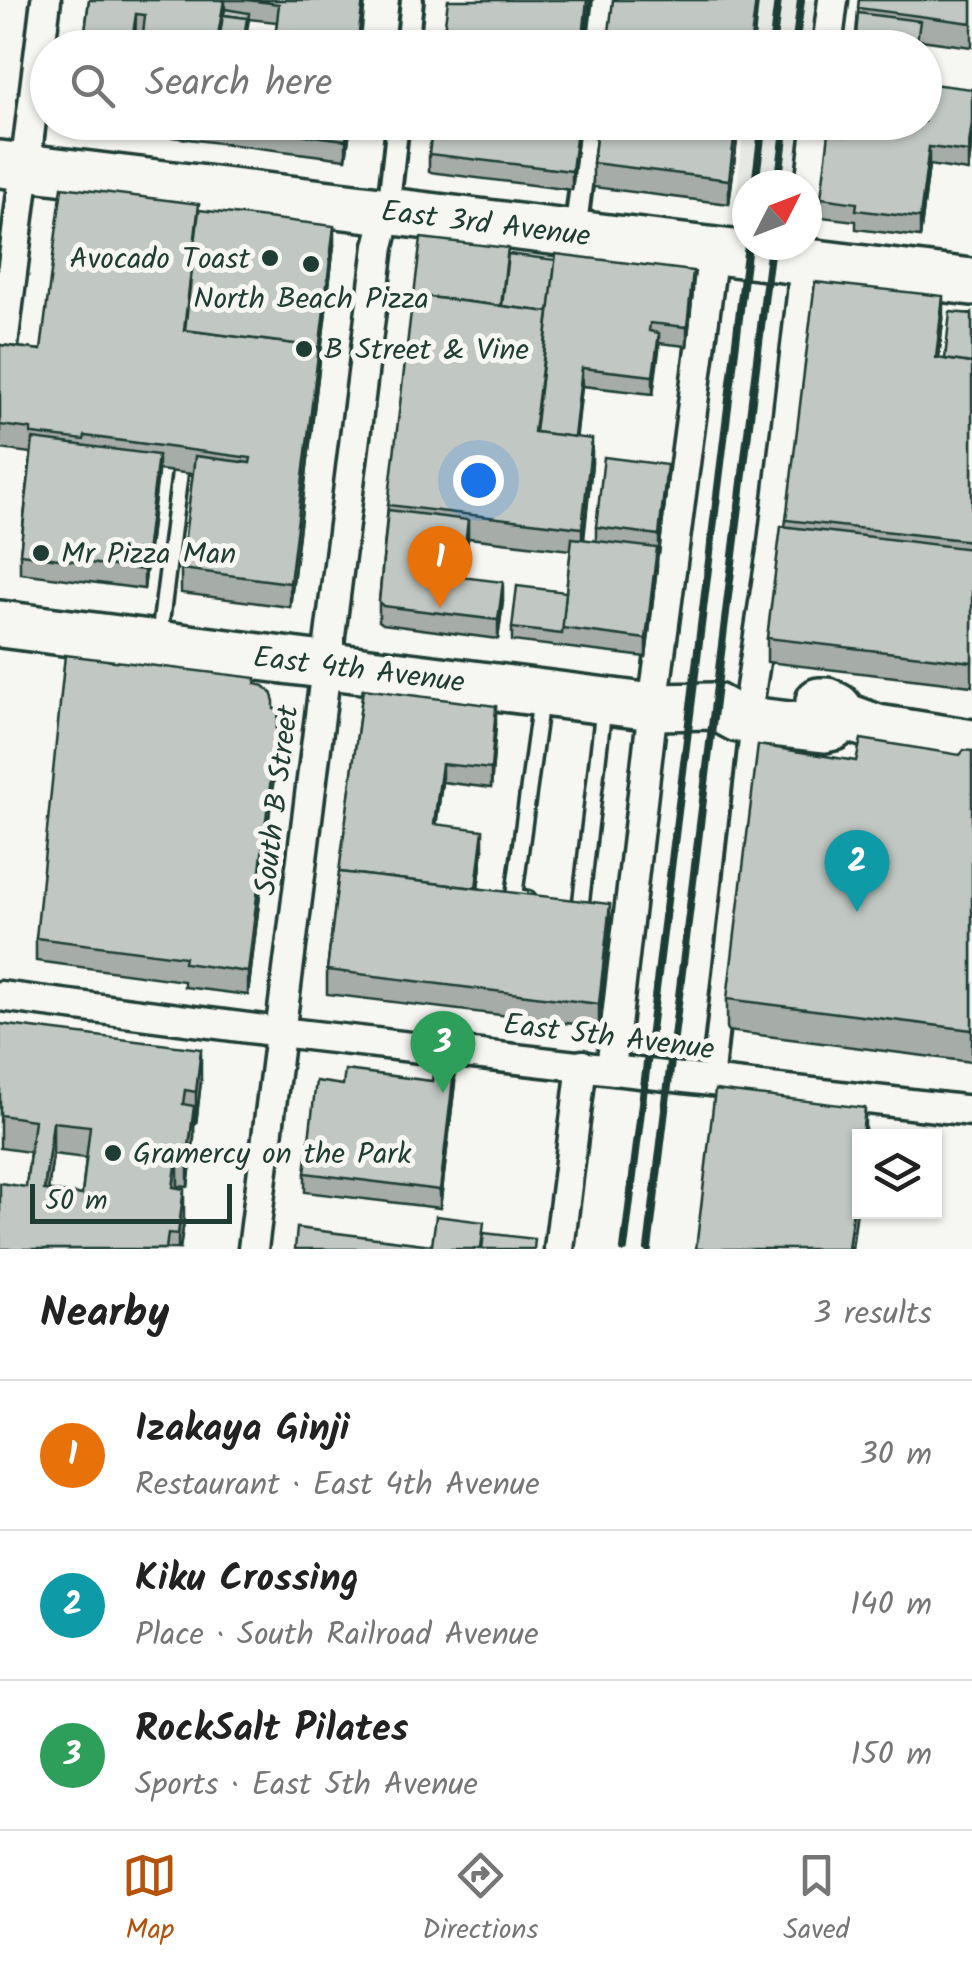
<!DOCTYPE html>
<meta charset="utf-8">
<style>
body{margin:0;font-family:Kalam,sans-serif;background:#f2f2f2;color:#222}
.controls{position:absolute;right:30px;bottom:30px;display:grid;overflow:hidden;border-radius:0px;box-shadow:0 2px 8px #0004}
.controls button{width:90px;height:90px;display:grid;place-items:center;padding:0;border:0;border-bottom:2px solid #e0e0e0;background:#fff;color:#222;font:50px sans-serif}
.compass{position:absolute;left:732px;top:170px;width:90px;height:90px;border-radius:50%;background:#fff;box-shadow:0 2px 8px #0004;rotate:48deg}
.scale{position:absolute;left:30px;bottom:25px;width:202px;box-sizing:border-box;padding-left:10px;border:5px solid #1f3d34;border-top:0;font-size:28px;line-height:35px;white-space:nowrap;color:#1f3d34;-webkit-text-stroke:8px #f6f6f2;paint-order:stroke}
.you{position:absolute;left:478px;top:480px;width:35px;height:35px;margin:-25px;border:8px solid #fff;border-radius:50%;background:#1a73e8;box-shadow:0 0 0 15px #1a73e833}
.badge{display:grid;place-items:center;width:65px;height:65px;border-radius:50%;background:#b45309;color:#fff;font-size:32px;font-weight:700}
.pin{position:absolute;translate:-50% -82px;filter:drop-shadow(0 2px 5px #0008)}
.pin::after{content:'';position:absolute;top:52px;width:35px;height:30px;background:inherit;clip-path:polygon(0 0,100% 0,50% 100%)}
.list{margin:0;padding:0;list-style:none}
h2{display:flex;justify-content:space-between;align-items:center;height:130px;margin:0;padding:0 40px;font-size:42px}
h2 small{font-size:32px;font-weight:400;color:#767676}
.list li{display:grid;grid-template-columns:65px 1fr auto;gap:30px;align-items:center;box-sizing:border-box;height:150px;padding:0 40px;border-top:2px solid #e0e0e0}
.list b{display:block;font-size:38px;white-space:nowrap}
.list p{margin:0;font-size:32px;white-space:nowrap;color:#767676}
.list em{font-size:32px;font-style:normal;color:#767676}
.icon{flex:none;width:55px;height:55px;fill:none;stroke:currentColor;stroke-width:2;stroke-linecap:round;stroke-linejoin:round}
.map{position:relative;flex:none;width:972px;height:1249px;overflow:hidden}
.search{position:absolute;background:#fff;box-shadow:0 2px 8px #0004;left:30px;right:30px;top:30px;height:110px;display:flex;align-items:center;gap:25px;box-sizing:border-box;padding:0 35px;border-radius:55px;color:#767676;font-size:38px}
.sheet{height:580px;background:#fff}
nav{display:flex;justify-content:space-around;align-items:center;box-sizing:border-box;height:140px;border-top:2px solid #e0e0e0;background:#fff;font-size:28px;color:#767676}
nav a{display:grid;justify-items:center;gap:5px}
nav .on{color:#b45309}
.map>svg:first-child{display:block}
</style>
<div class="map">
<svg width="972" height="1249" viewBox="0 0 972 1249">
<rect width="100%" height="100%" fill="#f6f6f2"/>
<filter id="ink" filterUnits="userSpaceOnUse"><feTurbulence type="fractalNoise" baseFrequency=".01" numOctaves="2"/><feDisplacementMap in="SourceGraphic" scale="20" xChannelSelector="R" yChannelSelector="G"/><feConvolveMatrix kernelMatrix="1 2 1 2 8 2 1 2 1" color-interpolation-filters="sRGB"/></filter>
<g filter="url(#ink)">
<g fill="#e6e8e4">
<path d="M 760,0 L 819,0 L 813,47 L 755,48 Z"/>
<path d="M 745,123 L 804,123 L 796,185 L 747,185 L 747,217 L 734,215 Z"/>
</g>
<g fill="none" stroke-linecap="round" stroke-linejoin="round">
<g stroke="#1f3d34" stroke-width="21">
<g id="service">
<path d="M 159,638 L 180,472"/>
<path d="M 528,899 L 514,896 L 541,698"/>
<path d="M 573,909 L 580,910 L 604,705"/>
</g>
</g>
<g stroke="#1f3d34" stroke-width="28">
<g id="pedestrian">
<path d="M 407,48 L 412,0"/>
<path d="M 598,48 L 604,0"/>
<path d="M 388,211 L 398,122"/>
<path d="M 575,233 L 589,122"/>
<path d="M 712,1081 L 752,722"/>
</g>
</g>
<g stroke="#1f3d34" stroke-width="35">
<g id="minor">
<path d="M 827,48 L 833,0"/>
<path d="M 807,209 L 818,122"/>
<path d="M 0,369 L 46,0"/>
<path d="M 750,694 L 772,551 L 802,295 L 805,249"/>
<path d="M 0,996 L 280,1032 L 972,1111"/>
<path d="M 611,1069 L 653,707 L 713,251"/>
<path d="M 253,1249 L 379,246 L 388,211"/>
<path d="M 559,1249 L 582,1065"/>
</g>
</g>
<g stroke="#1f3d34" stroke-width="52">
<g id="primary">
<path d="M 0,164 L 972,282"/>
<path d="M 0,624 L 653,707 L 714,706 L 738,719 L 824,729 L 833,727 L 844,716"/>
<path d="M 819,701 L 827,701 L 838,707 L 844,716 L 877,728 L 972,743"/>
</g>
</g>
<use href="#service" stroke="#f6f6f2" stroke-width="14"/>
<use href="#pedestrian" stroke="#f6f6f2" stroke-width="20"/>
<use href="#minor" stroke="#f6f6f2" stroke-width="28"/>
<use href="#primary" stroke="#f6f6f2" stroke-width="45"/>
<g stroke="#1f3d34" stroke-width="8">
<path d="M 772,48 L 778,0"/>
<path d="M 795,48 L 801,0"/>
<path d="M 755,185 L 763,122"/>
<path d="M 778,185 L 786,122"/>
<path d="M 624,1249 L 748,245"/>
<path d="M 648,1249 L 771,245"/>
</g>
</g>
<g fill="#a6aca8" stroke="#1f3d34" stroke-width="2.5" fill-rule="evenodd">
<path d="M 89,0 L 365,0 L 275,38 L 277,22 L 249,19 L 244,48 L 142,48 L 143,39 L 136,38 L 135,48 L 83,48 Z"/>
<path d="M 859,0 L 972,0 L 972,47 L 920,40 L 919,48 L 855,48 Z"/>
<path d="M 972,89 L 972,142 L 968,171 L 929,165 L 920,237 L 856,229 L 856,221 L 821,217 L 821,198 L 845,136 Z"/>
<path d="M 76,122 L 351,122 L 346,159 L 76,125 Z"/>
<path d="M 433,122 L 580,122 L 572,190 L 429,172 L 429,154 Z"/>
<path d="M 598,122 L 744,122 L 744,124 L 739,124 L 729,204 L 593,187 L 593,163 Z"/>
<path d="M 199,210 L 334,245 L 290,607 L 181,593 L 181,569 L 193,474 L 158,470 L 144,589 L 20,573 L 20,554 L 31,453 L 0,449 L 0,345 L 41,350 Z"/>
<path d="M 508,254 L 693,290 L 687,346 L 659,343 L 653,394 L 582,386 L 576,437 L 592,463 L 584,540 L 596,541 L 596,527 L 667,484 L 659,554 L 657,554 L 657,567 L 646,657 L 512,641 L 512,628 L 566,592 L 571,550 L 468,538 L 463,577 L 503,601 L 498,639 L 383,624 L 379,621 L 379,602 L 388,505 Z"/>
<path d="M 972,314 L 972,686 L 767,662 L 767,638 L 786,520 L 943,320 L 939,359 L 945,359 Z"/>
<path d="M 256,684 L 274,709 L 279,734 L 248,995 L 184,987 L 184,981 L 36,961 L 36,938 Z"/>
<path d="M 363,689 L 496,724 L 491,788 L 442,782 L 436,824 L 483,849 L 478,888 L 610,928 L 599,1027 L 327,994 L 327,970 Z"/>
<path d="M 972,751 L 972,1062 L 727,1031 L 727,999 L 856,761 L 960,755 Z"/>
<path d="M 0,1024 L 201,1081 L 196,1124 L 194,1124 L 194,1138 L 188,1187 L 178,1186 L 177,1188 L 184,1221 L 180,1249 L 0,1249 L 26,1187 L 30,1152 L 0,1148 ZM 53,1154 L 86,1158 L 82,1195 L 48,1191 Z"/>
<path d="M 432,1081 L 455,1082 L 440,1208 L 305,1192 L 305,1173 L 343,1085 Z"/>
</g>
<g fill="#878c88" stroke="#1f3d34" stroke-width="2.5">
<path d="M 224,0 L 225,0 L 225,16 L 220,48 L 216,48 Z"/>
<path d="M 363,0 L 365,0 L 360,48 L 357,48 Z"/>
<path d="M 587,0 L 590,0 L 584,48 L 582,48 Z"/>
<path d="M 756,0 L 758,0 L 753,48 L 750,48 Z"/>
<path d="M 136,14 L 135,48 L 131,48 Z"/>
<path d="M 348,122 L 351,122 L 346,159 L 346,140 Z"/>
<path d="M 578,122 L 580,122 L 572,190 L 572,171 Z"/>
<path d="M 736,122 L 739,122 L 729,204 L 729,180 Z"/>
<path d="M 972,123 L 972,142 L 968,171 L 968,152 Z"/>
<path d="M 929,147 L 929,165 L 920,237 L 920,218 Z"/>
<path d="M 334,226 L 334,245 L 290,607 L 290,583 Z"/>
<path d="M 693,271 L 693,290 L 687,346 L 687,327 Z"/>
<path d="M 943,296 L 943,320 L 936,382 L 936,358 Z"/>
<path d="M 659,333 L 659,351 L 653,394 L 653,376 Z"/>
<path d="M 582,368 L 582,386 L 574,460 L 574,442 Z"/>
<path d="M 592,439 L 592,463 L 582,552 L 582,528 Z"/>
<path d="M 158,455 L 158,473 L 144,589 L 144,570 Z"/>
<path d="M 667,465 L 667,484 L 659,554 L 659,535 Z"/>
<path d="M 468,520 L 468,538 L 461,595 L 461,577 Z"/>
<path d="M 657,548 L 657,567 L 646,657 L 646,639 Z"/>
<path d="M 503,582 L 503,601 L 498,639 L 498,620 Z"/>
<path d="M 496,706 L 496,724 L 491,788 L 491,769 Z"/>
<path d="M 279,710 L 279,734 L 248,995 L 248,972 Z"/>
<path d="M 442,764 L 442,782 L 434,843 L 434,824 Z"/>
<path d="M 483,830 L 483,849 L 475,913 L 475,894 Z"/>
<path d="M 610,904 L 610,928 L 599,1027 L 599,1004 Z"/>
<path d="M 201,1049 L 201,1081 L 196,1124 L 196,1092 Z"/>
<path d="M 455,1063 L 455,1082 L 440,1208 L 440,1190 Z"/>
<path d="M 194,1106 L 194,1138 L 188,1187 L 188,1155 Z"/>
<path d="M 865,1108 L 865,1136 L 862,1136 Z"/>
<path d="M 53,1122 L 53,1154 L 44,1223 L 44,1190 Z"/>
<path d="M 178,1153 L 178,1186 L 173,1220 L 173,1187 Z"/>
<path d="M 860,1155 L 860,1188 L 852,1249 L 848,1249 Z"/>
<path d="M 184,1189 L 184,1221 L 180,1249 L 178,1249 L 178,1234 Z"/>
</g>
<g fill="#c1c8c3" stroke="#1f3d34" stroke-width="2.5" fill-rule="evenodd">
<path d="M 89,0 L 224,0 L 216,48 L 166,48 L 142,45 L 145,15 L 136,14 L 131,48 L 83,48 Z"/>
<path d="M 247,0 L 363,0 L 357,48 L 274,48 L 279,4 Z"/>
<path d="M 448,0 L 587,0 L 582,48 L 442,48 Z"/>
<path d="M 613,0 L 756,0 L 750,48 L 607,48 Z"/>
<path d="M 859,0 L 972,0 L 972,23 L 858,8 Z"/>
<path d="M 225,9 L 249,13 L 248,22 L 246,22 L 247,18 L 224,15 Z"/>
<path d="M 858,13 L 920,21 L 916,48 L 855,48 Z"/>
<path d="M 223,15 L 247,18 L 243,43 L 228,42 L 227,48 L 218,48 Z"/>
<path d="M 250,34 L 275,38 L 274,48 L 248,48 Z"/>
<path d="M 924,83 L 972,89 L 972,123 L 968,152 L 929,147 L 920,218 L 856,210 L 857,203 L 821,198 L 829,133 L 845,136 L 847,122 L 924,122 Z"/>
<path d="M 202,122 L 348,122 L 346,140 Z"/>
<path d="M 433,122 L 578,122 L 572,171 L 429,154 Z"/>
<path d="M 598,122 L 736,122 L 729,180 L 593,163 Z"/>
<path d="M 62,187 L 199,204 L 184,330 L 319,347 L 290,583 L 181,569 L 195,456 L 250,463 L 251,458 L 85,436 L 84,440 L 33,434 L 31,434 L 31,429 L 0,425 L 0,345 L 41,350 Z"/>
<path d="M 199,210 L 334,226 L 319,352 L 319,347 L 185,330 Z"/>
<path d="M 421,238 L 508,248 L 501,306 L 414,295 Z"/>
<path d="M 508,254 L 556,260 L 549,315 L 549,312 L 502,306 Z"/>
<path d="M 556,254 L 693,271 L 687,327 L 650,323 L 649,331 L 659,333 L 653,376 L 582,368 L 574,437 L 535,432 Z"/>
<path d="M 815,282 L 943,296 L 936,358 L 972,363 L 972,541 L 786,520 Z"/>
<path d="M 413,295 L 549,312 L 534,432 L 592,439 L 582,528 L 388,505 Z"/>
<path d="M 950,312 L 972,314 L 972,363 L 945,359 Z"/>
<path d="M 33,439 L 158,455 L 144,570 L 20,554 Z"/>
<path d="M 604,457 L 667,465 L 659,535 L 596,527 Z"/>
<path d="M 388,510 L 468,520 L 461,577 L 503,582 L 498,620 L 383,606 L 379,602 Z"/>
<path d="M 781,526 L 972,549 L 972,662 L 767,638 Z"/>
<path d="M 572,538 L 657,548 L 646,639 L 562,628 Z"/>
<path d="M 517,586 L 566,592 L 562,634 L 512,628 Z"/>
<path d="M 65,655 L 256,678 L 255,684 L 264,686 L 271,692 L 274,701 L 274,709 L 279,710 L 248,972 L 184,963 L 185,957 L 36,938 Z"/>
<path d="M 363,689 L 496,706 L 491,769 L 442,764 L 434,824 L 483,830 L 476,888 L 339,872 Z"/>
<path d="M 861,739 L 960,755 L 964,750 L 972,751 L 972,1030 L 727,999 L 758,745 L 856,761 Z"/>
<path d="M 339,872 L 610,904 L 599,1004 L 327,970 Z"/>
<path d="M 0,1024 L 201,1049 L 196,1092 L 185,1090 L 183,1104 L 194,1106 L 188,1155 L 178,1153 L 173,1187 L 184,1189 L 178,1234 L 168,1233 L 166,1249 L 0,1249 L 0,1183 L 26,1187 L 34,1120 L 0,1115 ZM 53,1122 L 90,1126 L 82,1195 L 44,1190 Z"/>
<path d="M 435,1060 L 455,1063 L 440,1190 L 305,1173 L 316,1081 L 343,1085 L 345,1070 L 432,1081 Z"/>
<path d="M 715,1090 L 865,1108 L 862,1136 L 860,1136 L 860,1155 L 848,1249 L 696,1249 Z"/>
<path d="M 436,1216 L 484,1222 L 481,1249 L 295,1249 L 297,1228 L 432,1245 Z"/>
<path d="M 484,1233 L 535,1239 L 534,1249 L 482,1249 Z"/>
</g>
</g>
<g fill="#1f3d34" stroke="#f6f6f2" stroke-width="4">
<circle cx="270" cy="258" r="10"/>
<circle cx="311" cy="264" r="10"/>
<circle cx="304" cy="349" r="10"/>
<circle cx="41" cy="553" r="10"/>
<circle cx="113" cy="1153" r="10"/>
</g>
<g text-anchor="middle" stroke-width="10" stroke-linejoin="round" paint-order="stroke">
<g font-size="30" fill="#1f3d34" stroke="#f6f6f2">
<text transform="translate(486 223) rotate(7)" y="10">East 3rd Avenue</text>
<text transform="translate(359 669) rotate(7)" y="10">East 4th Avenue</text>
<text transform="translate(276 800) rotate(-83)" y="10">South B Street</text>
<text transform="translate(609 1036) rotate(7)" y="10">East 5th Avenue</text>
</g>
<g font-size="30" fill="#1f3d34" stroke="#f6f6f2" text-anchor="start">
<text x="250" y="268" text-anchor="end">Avocado Toast</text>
<text x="311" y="308" text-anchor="middle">North Beach Pizza</text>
<text x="324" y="359">B Street &amp; Vine</text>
<text x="61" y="563">Mr Pizza Man</text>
<text x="133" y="1163">Gramercy on the Park</text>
</g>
</g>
</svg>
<div class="controls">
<button><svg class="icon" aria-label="layers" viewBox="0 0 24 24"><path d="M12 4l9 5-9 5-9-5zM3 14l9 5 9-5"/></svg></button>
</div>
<svg class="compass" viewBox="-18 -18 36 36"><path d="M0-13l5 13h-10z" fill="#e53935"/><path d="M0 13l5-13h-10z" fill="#767676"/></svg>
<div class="scale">50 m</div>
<div class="you"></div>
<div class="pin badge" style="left:440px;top:608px;background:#e8710a">1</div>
<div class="pin badge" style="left:857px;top:912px;background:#0f9aa8">2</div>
<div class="pin badge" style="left:443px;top:1093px;background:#2e9e5b">3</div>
<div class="search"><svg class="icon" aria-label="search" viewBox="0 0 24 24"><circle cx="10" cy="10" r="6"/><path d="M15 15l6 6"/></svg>Search here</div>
</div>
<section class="sheet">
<h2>Nearby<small>3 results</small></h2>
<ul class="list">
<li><span class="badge" style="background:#e8710a">1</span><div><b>Izakaya Ginji</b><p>Restaurant · East 4th Avenue</p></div><em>30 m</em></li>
<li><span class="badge" style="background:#0f9aa8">2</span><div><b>Kiku Crossing</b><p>Place · South Railroad Avenue</p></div><em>140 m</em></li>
<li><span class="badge" style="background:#2e9e5b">3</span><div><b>RockSalt Pilates</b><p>Sports · East 5th Avenue</p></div><em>150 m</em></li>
</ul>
</section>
<nav>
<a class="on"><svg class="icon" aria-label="map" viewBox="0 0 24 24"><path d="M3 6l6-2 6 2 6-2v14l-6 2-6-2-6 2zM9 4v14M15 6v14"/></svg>Map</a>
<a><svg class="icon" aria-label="directions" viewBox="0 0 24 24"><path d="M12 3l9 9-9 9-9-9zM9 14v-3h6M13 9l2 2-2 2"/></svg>Directions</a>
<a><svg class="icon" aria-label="saved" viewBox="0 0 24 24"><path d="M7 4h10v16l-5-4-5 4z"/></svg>Saved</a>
</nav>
